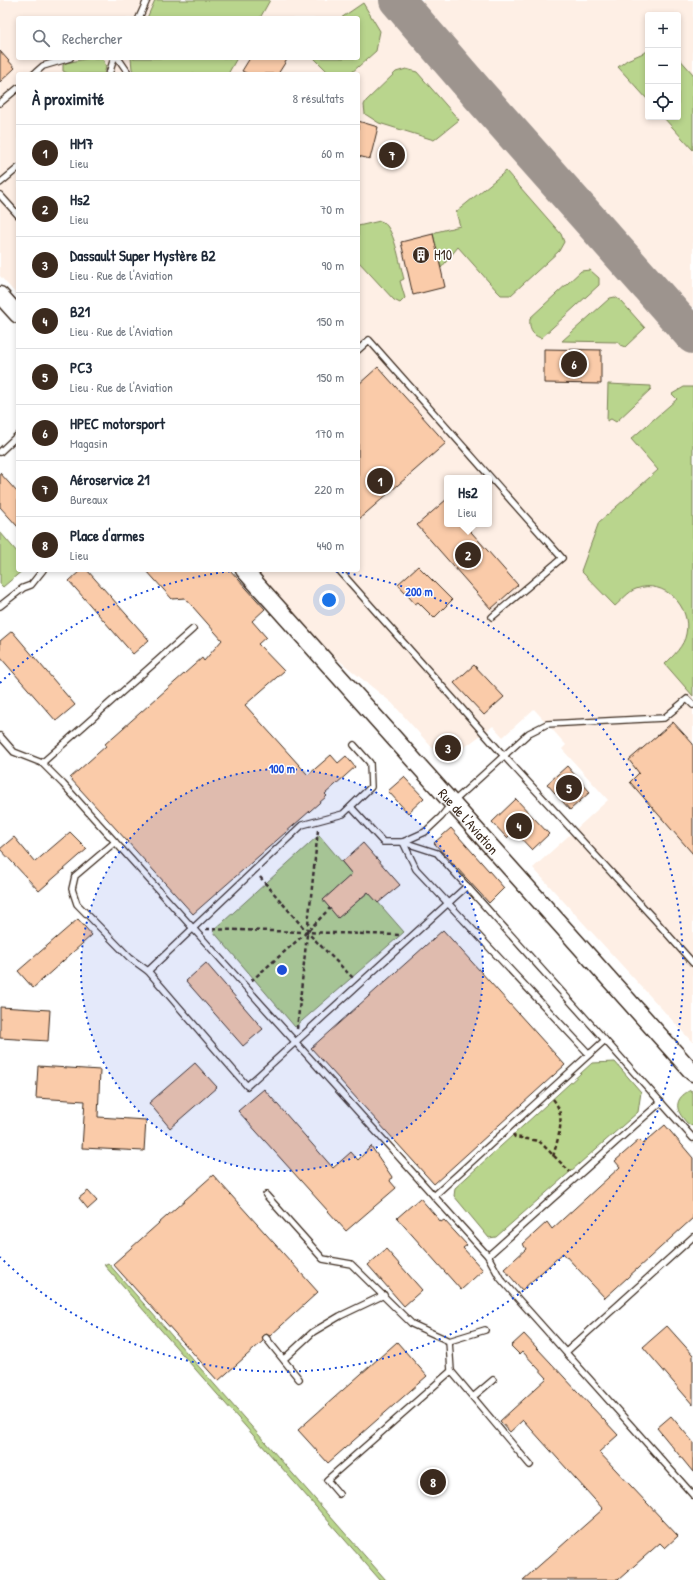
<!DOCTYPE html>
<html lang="fr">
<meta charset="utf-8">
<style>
body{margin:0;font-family:"Patrick Hand",sans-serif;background:#f6f6f7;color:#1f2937}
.controls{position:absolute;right:12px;top:12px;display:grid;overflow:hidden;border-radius:4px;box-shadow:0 2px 6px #0003}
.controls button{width:36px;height:36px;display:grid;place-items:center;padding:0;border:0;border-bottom:1px solid #e0e1e3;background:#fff;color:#1f2937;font:20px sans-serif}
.you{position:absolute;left:329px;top:600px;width:14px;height:14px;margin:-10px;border:3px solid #fff;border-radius:50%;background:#1a73e8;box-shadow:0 0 0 6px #1a73e833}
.badge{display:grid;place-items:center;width:26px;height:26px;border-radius:50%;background:#3b2a1e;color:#fff;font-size:13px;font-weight:700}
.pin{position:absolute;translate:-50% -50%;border:2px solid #fff;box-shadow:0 1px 4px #0006}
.popup{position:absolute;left:444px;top:475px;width:48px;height:52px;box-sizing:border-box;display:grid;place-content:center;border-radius:4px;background:#fff;filter:drop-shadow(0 1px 3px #0005);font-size:13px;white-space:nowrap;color:#747a83}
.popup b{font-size:15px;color:#1f2937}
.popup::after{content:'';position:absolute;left:50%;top:100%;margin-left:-8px;border:8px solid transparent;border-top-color:#fff}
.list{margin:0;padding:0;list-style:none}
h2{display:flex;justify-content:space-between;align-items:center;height:52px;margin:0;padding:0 16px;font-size:17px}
h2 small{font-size:13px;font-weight:400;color:#747a83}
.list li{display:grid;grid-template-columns:26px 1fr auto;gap:12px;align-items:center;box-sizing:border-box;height:56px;padding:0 16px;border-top:1px solid #e0e1e3}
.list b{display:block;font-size:15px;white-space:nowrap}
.list p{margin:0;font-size:13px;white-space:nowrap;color:#747a83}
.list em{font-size:13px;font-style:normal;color:#747a83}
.icon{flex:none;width:22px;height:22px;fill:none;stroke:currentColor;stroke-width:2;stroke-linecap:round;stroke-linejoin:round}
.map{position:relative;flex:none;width:693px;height:1580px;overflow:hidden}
.search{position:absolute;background:#fff;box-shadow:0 2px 6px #0003;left:16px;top:16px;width:344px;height:44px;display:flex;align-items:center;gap:10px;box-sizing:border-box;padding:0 14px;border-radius:4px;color:#747a83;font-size:15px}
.panel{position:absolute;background:#fff;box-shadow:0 2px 6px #0003;left:16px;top:72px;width:344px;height:500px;border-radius:4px}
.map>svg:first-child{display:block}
</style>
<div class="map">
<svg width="693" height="1580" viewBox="0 0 693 1580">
<rect width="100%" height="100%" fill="#fff"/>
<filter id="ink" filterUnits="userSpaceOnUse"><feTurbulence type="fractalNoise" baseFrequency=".025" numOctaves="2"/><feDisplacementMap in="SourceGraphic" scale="8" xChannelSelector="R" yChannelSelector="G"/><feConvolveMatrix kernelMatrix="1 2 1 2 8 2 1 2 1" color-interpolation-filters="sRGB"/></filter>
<g filter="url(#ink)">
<path fill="#feefe5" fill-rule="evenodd" d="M 0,0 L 693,0 L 693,1043 L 533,868 L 608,800 L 562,749 L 566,745 L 534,709 L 503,737 L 493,726 L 445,762 L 392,703 L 331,654 L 256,570 L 358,570 L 358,74 L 18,74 L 18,296 L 0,276 ZM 648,15 L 678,15 L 678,117 L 648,117 ZM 18,18 L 358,18 L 358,58 L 18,58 ZM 447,478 L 489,478 L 489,524 L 447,524 Z"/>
<g fill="#b9d58d" stroke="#7a8056">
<path d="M 155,0 L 270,0 L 260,18 L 147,18 Z"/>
<path d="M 363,3 L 380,31 L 376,51 L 350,74 L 330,74 L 314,58 L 358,58 L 358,18 L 341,18 Z"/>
<path d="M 648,51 L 648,100 L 618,67 L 627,60 Z"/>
<path d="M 678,57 L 693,74 L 693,150 L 663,117 L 678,117 Z"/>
<path d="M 90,58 L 103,59 L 106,67 L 104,74 L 69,74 L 63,71 L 63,65 L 66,63 Z"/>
<path d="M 131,58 L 237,58 L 228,74 L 136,74 L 132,69 Z"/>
<path d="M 406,69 L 417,72 L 459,120 L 434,140 L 379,123 L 365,114 L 364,105 L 366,101 L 396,72 Z"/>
<path d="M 506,171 L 561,234 L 564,242 L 559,251 L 511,295 L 501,295 L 497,291 L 458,247 L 441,268 L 433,234 L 436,232 L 460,226 L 456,212 Z"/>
<path d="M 380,221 C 394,223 400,266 404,279 L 400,281 L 405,298 L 400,303 L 394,300 L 358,261 L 358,226 Z"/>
<path d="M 590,270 L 599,278 L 599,285 L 541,338 C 531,335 529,328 530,318 L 581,271 Z"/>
<path d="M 615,297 L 621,301 L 645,328 L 625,347 L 620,345 L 618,342 L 562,341 L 610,298 Z"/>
<path d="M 608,384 L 651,386 L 651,389 L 616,422 L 611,419 L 607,421 Z"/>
<path d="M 684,387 L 693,387 L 693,696 L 665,664 C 673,656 684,646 686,634 C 692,607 664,578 636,589 C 629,591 621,601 615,606 L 581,571 L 599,522 L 658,470 L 631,439 L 677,399 L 672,394 Z"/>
<path d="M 0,532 L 18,553 L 18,570 L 23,570 L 3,587 L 0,584 Z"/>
<path d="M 319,835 L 352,874 L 323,900 L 338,917 L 369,892 L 404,932 L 295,1027 L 213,931 Z"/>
<path d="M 615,1062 L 641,1092 L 638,1112 L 496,1237 L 489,1238 L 454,1196 L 455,1188 L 592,1063 Z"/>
<path d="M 691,1090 L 693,1093 L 693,1126 C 688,1125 686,1122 683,1118 C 673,1106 678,1096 691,1090 Z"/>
<path d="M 108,1263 L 386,1580 L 380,1580 L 104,1265 Z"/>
</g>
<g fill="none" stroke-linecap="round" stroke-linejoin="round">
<path stroke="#9d948e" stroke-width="36" d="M 397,0 L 479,95 L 693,336"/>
</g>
<g fill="#facba9" stroke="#3b2a1e">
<path d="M 0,51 L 15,68 L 0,82 Z"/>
<path d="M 250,58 L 288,58 L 278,74 L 248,74 L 242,71 Z"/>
<path d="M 358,121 L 378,127 L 370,159 L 358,156 Z"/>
<path d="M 433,234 L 445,287 L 413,295 L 401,242 Z"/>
<path d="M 544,349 L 601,350 L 601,384 L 544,383 Z"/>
<path d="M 378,367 L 446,443 L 358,520 L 358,385 Z"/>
<path d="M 0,473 L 18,493 L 18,527 L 0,507 Z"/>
<path d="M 447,499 L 447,524 L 464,524 L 518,585 L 491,609 L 417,525 Z"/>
<path d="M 418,566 L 452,600 L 434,618 L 418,602 L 415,604 L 398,584 Z"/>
<path d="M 81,570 L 87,570 L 149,640 L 133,654 L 69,581 Z"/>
<path d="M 146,570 L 230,570 L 265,609 L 252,621 L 266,637 L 258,644 L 284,671 L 245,705 L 308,775 L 331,755 L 338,763 L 346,756 L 355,767 L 325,794 L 327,796 L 193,914 L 70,778 L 106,746 L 105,744 L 202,658 L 204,661 L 222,640 L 185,598 L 172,599 Z"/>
<path d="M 12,631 L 75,705 L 56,721 L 0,657 L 0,641 Z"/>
<path d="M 474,665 L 504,697 L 484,715 L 454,683 Z"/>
<path d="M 673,722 L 693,744 L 693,854 L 630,782 L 639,773 L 629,760 Z"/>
<path d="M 567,766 L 590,792 L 570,810 L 547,784 Z"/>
<path d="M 404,777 L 424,798 L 408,813 L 388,791 Z"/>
<path d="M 516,799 L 549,834 L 532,850 L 514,831 L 507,838 L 492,822 Z"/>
<path d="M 451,828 L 504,888 L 489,903 L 434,843 Z"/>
<path d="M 70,832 L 87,849 L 39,891 L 0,849 L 14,837 L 35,862 Z"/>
<path d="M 363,843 L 400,885 L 378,903 L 368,892 L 338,918 L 323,900 L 352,874 L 342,862 Z"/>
<path d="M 78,919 L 92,935 L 33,988 L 18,971 Z"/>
<path d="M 443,930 L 565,1065 L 434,1184 L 311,1048 Z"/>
<path d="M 206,963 L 263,1029 L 243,1046 L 186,981 Z"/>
<path d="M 0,1007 L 50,1010 L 48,1041 L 0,1038 Z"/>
<path d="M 195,1063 L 217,1087 L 170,1128 L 149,1103 Z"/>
<path d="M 38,1066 L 100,1070 L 98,1117 L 146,1120 L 144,1151 L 82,1148 L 85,1101 L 36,1098 Z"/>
<path d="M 264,1089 L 333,1168 L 351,1152 L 358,1160 L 371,1146 L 392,1177 L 390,1181 L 396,1188 L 346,1231 L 238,1111 Z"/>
<path d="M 665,1125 L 693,1158 L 693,1218 L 605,1298 L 563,1253 L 522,1290 L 504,1269 L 526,1249 L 523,1244 L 547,1222 L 552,1229 L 620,1167 L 615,1161 L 639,1140 L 643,1144 Z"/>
<path d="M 213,1175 L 318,1292 L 270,1336 L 266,1334 L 263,1335 L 263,1341 L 218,1381 L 113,1264 Z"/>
<path d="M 88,1191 L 97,1201 L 88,1209 L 79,1198 Z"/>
<path d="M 420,1198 L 441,1222 L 444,1220 L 467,1245 L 463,1248 L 483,1270 L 461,1290 L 397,1218 Z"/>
<path d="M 386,1249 L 422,1290 L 404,1306 L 368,1265 Z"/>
<path d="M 667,1326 L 693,1355 L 693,1405 L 643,1347 Z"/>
<path d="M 524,1334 L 618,1435 L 599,1452 L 678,1536 L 665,1548 L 660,1543 L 618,1580 L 523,1580 L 603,1509 L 523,1420 L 510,1432 L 500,1421 L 547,1378 L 522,1351 L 519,1354 L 511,1346 Z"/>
<path d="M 397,1342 L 427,1376 L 328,1463 L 298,1430 Z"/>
<path d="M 671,1416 L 693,1442 L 693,1472 L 657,1428 Z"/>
</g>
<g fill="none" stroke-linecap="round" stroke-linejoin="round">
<g stroke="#3b2a1e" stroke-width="8">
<g id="lane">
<path d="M 139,18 L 147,0"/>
<path d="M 118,58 L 129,74"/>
<path d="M 34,74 L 43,66 L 70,58"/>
<path d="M 109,74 L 114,58"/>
<path d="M 0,103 L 18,88"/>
<path d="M 0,183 L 18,168"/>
<path d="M 0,195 L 18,215"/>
<path d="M 358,350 L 369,340 L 562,558 L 492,617"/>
<path d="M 0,452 L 17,436"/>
<path d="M 339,570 L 504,756 L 655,920 L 693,963"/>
<path d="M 0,606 L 23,588 L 31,585 L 43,570"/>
<path d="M 0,736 L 14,752 L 42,763 L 63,784 L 488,1256 L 500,1278 L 520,1301 L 693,1495"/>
<path d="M 354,745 L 370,763 L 371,787 L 343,814 L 302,825 L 148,971 L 247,1086 L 467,886"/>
<path d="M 42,763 L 193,629"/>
<path d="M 351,807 L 383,842 L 403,842 L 437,853 L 693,1138"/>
<path d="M 115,842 L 75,876 L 72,889 L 77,904 L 130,958 L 148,971"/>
<path d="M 403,842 L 425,832 L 441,817 L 452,803 L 529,733 L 547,724 L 664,718 L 687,699 L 693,705"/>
<path d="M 403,842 L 416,869 L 589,1054"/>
<path d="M 266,1195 L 323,1259 L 351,1264 L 412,1324 L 449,1341 L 485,1330"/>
<path d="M 434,1196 L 605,1040"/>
<path d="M 488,1256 L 661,1102"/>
<path d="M 266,1338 L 299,1379"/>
<path d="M 449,1341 L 451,1371 L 530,1465"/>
<path d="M 566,1352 L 693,1237"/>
<path d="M 284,1359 L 313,1332 L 340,1316 L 384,1295"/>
<path d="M 473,1397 L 493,1380"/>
<path d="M 339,1494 L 327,1480 L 451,1371"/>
</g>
</g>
<g stroke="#3b2a1e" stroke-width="19">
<g id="secondary">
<path d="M 0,295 L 18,315"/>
<path id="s1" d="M 244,570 L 693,1073"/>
</g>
</g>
<g stroke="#3b2a1e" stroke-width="2.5" stroke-dasharray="4 3" stroke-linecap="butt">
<path d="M 260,877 L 307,932 L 353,978"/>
<path d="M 206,929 L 399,935"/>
<path d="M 251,981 L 307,932 L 330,908"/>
<path d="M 297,1029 L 318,830"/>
<path d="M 553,1099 C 567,1116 558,1137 553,1157"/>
<path d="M 513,1134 L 515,1137 L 539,1141 L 570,1172"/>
</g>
<use href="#lane" stroke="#fff" stroke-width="5.5"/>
<use href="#secondary" stroke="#fff" stroke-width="16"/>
</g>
</g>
<circle cx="282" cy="970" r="201" fill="#1d4ed8" fill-opacity=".12"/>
<g fill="none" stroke="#1d4ed8" stroke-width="2" stroke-dasharray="2 4">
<circle cx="282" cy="970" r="201"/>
<path d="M0 683A402 402 0 0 1 240 570M324 570A402 402 0 1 1 0 1257"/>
</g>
<defs>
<g id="building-disc" transform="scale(0.9)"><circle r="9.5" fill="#3b2a1e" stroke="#fff"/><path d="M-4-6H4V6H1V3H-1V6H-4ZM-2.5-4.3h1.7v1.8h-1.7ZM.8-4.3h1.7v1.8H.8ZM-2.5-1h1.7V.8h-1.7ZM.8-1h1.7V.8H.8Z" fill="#fff"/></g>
</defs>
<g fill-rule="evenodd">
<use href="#building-disc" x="421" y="255"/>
</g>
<g text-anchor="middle" stroke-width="3" stroke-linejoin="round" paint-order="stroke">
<g font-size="14" fill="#3b2a1e" stroke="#fff" text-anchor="start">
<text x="434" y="260">H10</text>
</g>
<g font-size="14" fill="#3b2a1e" stroke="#fff">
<text dy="5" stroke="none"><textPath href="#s1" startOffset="337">Rue de l'Aviation</textPath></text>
</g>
</g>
<circle cx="282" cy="970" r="6" fill="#1d4ed8" stroke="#fff" stroke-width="2"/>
<g font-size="12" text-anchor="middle" font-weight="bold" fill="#1d4ed8" stroke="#fff" stroke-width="3" stroke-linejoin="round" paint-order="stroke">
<text x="419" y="596">200 m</text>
<text x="282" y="773">100 m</text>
</g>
</svg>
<div class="controls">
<button>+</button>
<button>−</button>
<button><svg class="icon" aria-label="locate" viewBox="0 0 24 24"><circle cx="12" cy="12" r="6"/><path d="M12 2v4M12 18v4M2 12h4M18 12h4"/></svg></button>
</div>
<div class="you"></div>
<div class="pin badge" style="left:380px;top:481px">1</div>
<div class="pin badge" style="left:468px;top:555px">2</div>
<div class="popup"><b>Hs2</b>Lieu</div>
<div class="pin badge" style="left:448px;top:748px">3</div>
<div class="pin badge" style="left:519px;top:826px">4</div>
<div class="pin badge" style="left:569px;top:788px">5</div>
<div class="pin badge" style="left:574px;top:364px">6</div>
<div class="pin badge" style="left:392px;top:155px">7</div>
<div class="pin badge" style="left:433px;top:1482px">8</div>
<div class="search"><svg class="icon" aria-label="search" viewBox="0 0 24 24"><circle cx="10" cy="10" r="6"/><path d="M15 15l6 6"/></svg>Rechercher</div>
<section class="panel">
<h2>À proximité<small>8 résultats</small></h2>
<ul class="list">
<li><span class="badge">1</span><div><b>HM7</b><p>Lieu</p></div><em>60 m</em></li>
<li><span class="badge">2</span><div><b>Hs2</b><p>Lieu</p></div><em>70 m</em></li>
<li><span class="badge">3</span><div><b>Dassault Super Mystère B2</b><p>Lieu · Rue de l'Aviation</p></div><em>90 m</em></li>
<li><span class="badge">4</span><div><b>B21</b><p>Lieu · Rue de l'Aviation</p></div><em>150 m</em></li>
<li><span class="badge">5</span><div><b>PC3</b><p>Lieu · Rue de l'Aviation</p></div><em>150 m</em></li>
<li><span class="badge">6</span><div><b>HPEC motorsport</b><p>Magasin</p></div><em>170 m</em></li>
<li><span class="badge">7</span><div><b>Aéroservice 21</b><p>Bureaux</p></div><em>220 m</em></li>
<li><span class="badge">8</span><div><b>Place d'armes</b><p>Lieu</p></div><em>440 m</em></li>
</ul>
</section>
</div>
